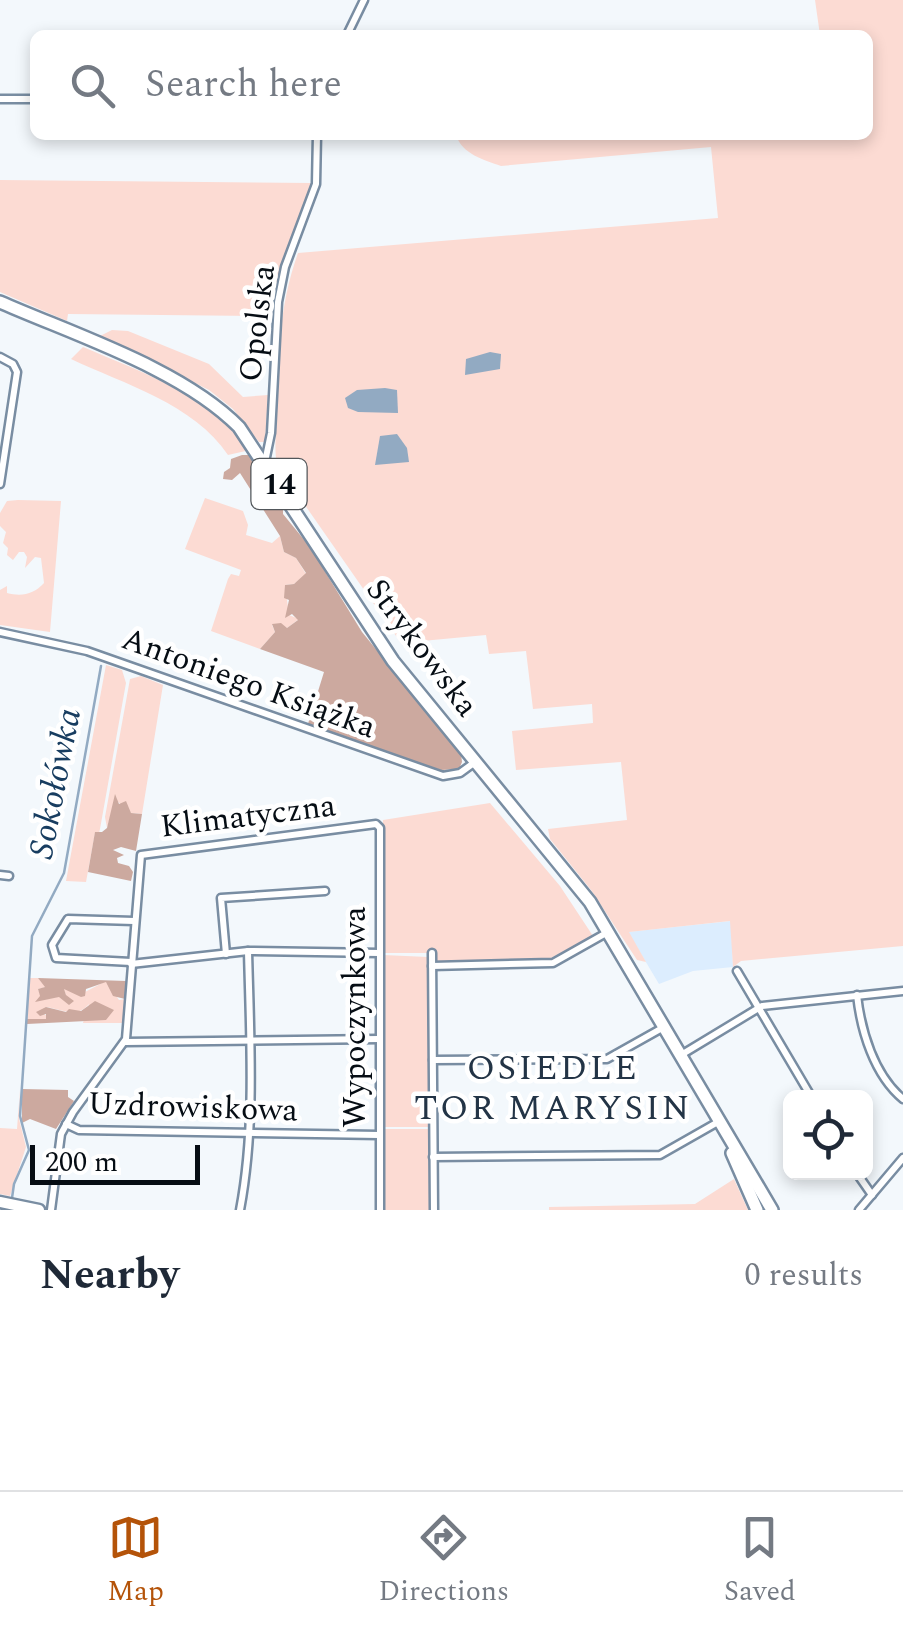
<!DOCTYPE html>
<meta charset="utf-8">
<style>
body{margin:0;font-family:Spectral,serif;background:#f6f6f7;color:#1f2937}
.controls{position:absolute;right:30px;bottom:30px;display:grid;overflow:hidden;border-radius:15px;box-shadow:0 5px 15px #0003}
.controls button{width:90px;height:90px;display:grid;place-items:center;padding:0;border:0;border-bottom:2px solid #e0e1e3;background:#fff;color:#1f2937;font:50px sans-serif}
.scale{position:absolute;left:30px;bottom:25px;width:170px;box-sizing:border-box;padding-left:10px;border:5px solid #060d14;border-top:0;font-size:28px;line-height:35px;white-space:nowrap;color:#060d14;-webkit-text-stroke:8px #fff;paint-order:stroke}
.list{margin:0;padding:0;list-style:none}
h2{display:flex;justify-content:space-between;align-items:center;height:130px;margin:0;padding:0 40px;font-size:42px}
h2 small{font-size:32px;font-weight:400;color:#747a83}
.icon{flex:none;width:55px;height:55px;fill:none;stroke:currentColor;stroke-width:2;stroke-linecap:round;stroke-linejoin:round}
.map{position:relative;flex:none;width:903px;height:1210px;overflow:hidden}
.search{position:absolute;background:#fff;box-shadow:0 5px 15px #0003;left:30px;right:30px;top:30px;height:110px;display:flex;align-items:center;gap:25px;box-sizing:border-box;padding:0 35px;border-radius:15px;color:#747a83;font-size:38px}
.sheet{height:280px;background:#fff}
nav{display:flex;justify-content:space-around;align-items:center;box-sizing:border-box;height:140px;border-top:2px solid #e0e1e3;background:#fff;font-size:28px;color:#747a83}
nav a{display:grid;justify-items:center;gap:5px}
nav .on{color:#b45309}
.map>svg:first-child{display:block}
</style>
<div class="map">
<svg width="903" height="1210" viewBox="0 0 903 1210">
<rect width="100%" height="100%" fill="#f3f8fc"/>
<path fill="#dcedfe" d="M 731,921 L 733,967 L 693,971 L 659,984 L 628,932 Z"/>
<g fill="#fcdbd3">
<path d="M 815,0 L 903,0 L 903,946 L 741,961 L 733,967 L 730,921 L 629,932 L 646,962 L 637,960 L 591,890 L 550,839 L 548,829 L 627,820 L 621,762 L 516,770 L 512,731 L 593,723 L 592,704 L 533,709 L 526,651 L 489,654 L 486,635 L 401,643 L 277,465 C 274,449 276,434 277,417 C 277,361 279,306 298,253 L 718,218 L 711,147 L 501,166 C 484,160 462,154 456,135 L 868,135 L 868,35 L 820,35 Z"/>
<path d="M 0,180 L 311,183 L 266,316 L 68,314 L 67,321 L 0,292 Z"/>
<path d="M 112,330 L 128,331 L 209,364 L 243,397 L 268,395 L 265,442 L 259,442 L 233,409 L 209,390 L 100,336 Z"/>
<path d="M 83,347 C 144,373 208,395 250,450 L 228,455 C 194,404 124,384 71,359 Z"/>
<path d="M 205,498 L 243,511 L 248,525 L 246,535 L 272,543 L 280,536 L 284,552 L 296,558 L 306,574 L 294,584 L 285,585 L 289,615 L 299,619 L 287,628 L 272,625 L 275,632 L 260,649 L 211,631 L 228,579 L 231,574 L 239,576 L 241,570 L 185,549 Z"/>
<path d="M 18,500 L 61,501 L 50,632 L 0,625 L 0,590 L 7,586 L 7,593 C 22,597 34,594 44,583 L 41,558 L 35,557 L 25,568 L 27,557 L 24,552 L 19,552 L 13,560 L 7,555 L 8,548 L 3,543 L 6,532 L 0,526 L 0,513 L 7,501 Z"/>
<path d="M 106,665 L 122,670 L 126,683 L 100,829 L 99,833 L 95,833 L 86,882 L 66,881 Z"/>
<path d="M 141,676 L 163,685 L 142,814 L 131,813 L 117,801 L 116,797 L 107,828 L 105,817 L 130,679 Z"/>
<path d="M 490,803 L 560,886 L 593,936 L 543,962 L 435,963 L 434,953 L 383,953 L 383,820 Z"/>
<path d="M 383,955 L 428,957 L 429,1127 L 383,1127 Z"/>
<path d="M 30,978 L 38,978 L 46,987 L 38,989 L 42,1000 L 66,995 L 63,988 L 85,992 L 106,981 L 119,1000 L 125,999 L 123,1023 L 83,1023 L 89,1004 C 77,1019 61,1009 46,1007 L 43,1014 L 48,1016 L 46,1020 L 27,1019 Z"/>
<path d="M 20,1089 L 19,1119 L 26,1147 L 10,1196 L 0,1194 L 0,1128 L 17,1129 Z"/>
<path d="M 383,1129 L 429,1129 L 430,1210 L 383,1210 Z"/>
<path d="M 734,1179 L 748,1210 L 549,1210 L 549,1207 L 695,1204 Z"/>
</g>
<g fill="#cca99f">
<path d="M 242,455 L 249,455 C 261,472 284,493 283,514 L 310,547 L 362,632 L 461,754 L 462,762 L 459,769 L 441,770 L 307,727 L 324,672 L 260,649 L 275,632 L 272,624 L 281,623 L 287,628 L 298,620 L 292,614 L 285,618 L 289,600 L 284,598 L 285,585 L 294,584 L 306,573 L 296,558 L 284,552 L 280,536 L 240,473 L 232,480 L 223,479 L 224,472 L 230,468 L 231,459 Z"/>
<path d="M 115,794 L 119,804 L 126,801 L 131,813 L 142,814 L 136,851 L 121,847 L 113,850 L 124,855 L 117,858 L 118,863 L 129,866 L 133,872 L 131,881 L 88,872 L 95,832 L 102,832 L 107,828 Z"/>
<path d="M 38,978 L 126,981 L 125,999 L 113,996 L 106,982 L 86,989 L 85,996 L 81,997 L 64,989 L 66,995 L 74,1001 L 69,1005 L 59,997 L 35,1002 L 40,996 L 38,989 L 45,987 Z"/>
<path d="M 95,1001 L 114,1010 L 106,1020 L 27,1024 L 27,1019 L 46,1019 L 46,1014 L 40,1016 L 36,1012 L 46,1007 L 66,1012 L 69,1009 L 81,1011 Z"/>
<path d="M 22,1089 L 68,1090 L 68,1097 L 74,1101 L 56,1129 L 30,1119 L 22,1123 Z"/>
</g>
<g fill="#92aac2">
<path d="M 490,352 L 501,354 L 500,369 L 465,375 L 466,359 Z"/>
<path d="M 385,388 L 397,390 L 398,413 L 358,412 L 348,408 L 345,398 L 357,390 Z"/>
<path d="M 397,434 L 407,448 L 409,462 L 375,465 L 380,436 Z"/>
</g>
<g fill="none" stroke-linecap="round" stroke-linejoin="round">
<path stroke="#92aac2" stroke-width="2.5" d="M 12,1198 L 14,1184 L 29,1150 L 20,1116 L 32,936 L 64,873 L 101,666"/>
<g stroke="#798da2" stroke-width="11">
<g id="street">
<path d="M 347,35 L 364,0"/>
<path d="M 0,99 L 35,99"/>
<path d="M 0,357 L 13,364 L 17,372 L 0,484"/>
<path d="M 265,462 L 271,433 L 278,302 L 285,267 L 316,184 L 317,135"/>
<path d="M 0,632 L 87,651 L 443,776 L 460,773 L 475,762"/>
<path d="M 0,875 L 9,876"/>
<path d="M 432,953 L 434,1210"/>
<path d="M 226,954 L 221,898 L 325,891"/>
<path d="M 131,962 L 56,958 L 52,945 L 68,919 L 134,921"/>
<path d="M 131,964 L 248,951 L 379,953"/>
<path d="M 432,966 L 553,963 L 608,932"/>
<path d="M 737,971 L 812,1098"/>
<path d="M 857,995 C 861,1031 874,1075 903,1099"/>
<path d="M 125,1042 L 379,1039"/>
<path d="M 681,1055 L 762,1006 L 903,991"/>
<path d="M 433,1060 L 607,1059 L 664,1027"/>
<path d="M 66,1124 L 79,1130 L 379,1135"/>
<path d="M 433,1157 L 660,1155 L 718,1122"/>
<path d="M 856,1172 L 872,1195"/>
<path d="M 51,1210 L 61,1134 L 73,1112 L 126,1039 L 141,855 L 376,824 L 380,828 L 380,1210"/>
<path d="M 240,1210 C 256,1126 250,1036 248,951"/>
<path d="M 859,1210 L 903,1158"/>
</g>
</g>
<g stroke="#798da2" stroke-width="15">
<path id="secondary" d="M 0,1202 L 39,1210"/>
</g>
<g stroke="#798da2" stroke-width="16">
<g id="primary">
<path d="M 0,302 C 75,335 182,369 239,427 L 393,661 L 590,902 L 772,1210"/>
<path d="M 732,1153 L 757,1210"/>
</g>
</g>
<use href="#street" stroke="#fff" stroke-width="6"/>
<use href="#secondary" stroke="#fff" stroke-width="10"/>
<use href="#primary" stroke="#fff" stroke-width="11"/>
</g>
<g text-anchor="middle" stroke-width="9" stroke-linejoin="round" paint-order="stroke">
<rect fill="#fff" stroke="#51565a" stroke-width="2.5" x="251.5" y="459" width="55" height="50" rx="8"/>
<g font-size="30" font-weight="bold" fill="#060d14">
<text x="279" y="494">14</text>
</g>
<g font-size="32" fill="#060d14" stroke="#fff">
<text transform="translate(256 323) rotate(-83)" y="11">Opolska</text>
<text transform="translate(423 647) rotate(53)" y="11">Strykowska</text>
<text transform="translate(249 682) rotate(20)" y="11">Antoniego Książka</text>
<text transform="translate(248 815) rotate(-7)" y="11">Klimatyczna</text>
<text transform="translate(354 1017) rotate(-90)" y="11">Wypoczynkowa</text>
<text transform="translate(193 1106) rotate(2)" y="11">Uzdrowiskowa</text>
</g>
<g font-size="35" font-style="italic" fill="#183d60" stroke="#fff">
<text transform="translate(54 783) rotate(-79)" y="12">Sokołówka</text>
</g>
<g font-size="35" letter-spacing="2.5" fill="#233446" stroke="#fff">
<text x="553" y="1079">OSIEDLE<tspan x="553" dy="40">TOR MARYSIN</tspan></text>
</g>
</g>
</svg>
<div class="controls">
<button><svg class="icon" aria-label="locate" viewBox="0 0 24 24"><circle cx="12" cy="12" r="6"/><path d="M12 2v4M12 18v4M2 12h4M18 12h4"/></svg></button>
</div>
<div class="scale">200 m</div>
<div class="search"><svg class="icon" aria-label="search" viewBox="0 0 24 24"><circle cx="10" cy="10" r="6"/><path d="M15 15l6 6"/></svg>Search here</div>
</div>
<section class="sheet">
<h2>Nearby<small>0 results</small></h2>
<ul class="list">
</ul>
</section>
<nav>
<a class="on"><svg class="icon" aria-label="map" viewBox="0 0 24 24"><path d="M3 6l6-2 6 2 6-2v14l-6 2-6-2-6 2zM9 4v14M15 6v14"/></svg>Map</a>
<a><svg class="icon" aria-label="directions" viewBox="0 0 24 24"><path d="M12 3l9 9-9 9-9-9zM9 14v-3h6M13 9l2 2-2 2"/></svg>Directions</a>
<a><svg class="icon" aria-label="saved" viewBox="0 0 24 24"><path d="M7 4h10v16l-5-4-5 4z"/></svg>Saved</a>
</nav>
